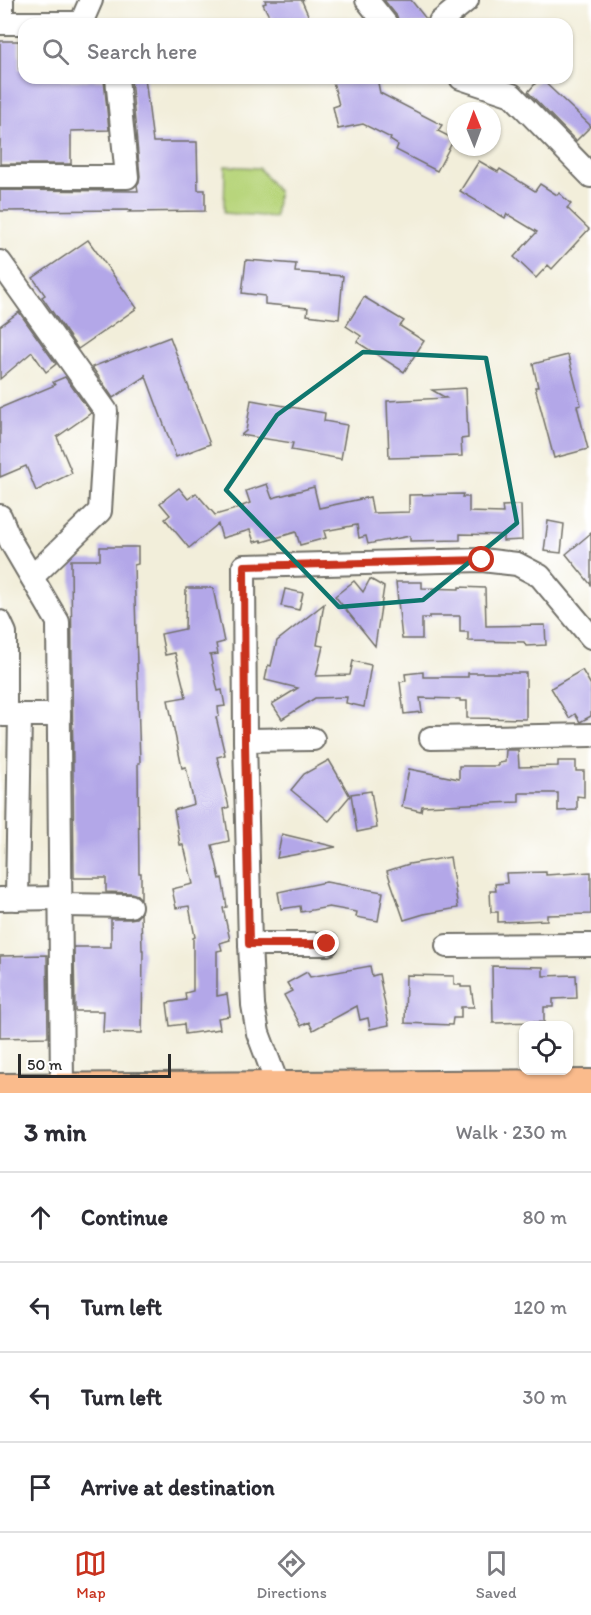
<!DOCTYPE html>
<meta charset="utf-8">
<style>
body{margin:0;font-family:Itim,sans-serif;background:#f2f2f3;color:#2b2b33}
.controls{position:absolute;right:18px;bottom:18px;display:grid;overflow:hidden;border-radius:12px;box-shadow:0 2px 4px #0004}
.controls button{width:54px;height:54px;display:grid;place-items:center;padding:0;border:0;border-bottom:2px solid #e1e1e2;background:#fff;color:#2b2b33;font:30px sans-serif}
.compass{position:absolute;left:447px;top:102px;width:54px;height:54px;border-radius:50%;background:#fff;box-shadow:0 2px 4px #0004;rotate:359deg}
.scale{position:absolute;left:18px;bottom:15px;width:153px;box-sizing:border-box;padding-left:6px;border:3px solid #2b2b2b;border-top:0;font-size:16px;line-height:21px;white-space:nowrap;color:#2b2b2b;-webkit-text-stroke:4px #fff;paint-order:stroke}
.stop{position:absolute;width:18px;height:18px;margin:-14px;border:4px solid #c8321e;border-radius:50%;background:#fff}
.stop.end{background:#c8321e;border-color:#fff;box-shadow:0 2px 6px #0008}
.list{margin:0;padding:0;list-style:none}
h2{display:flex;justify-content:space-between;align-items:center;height:78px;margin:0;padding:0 24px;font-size:26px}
h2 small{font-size:20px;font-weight:400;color:#7c7c81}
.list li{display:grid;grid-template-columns:39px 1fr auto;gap:18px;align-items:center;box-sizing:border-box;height:90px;padding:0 24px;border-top:2px solid #e1e1e2}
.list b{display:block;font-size:22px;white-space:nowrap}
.list em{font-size:20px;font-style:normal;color:#7c7c81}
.icon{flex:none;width:33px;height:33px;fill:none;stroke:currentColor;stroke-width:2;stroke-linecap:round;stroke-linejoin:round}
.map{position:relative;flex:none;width:591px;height:1093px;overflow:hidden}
.search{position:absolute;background:#fff;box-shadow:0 2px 4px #0004;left:18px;right:18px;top:18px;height:66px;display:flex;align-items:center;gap:15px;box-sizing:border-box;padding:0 21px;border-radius:18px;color:#7c7c81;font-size:22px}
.sheet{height:438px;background:#fff}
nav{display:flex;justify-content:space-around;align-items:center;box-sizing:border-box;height:84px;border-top:2px solid #e1e1e2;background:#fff;font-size:16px;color:#7c7c81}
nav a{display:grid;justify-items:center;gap:3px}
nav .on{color:#c8321e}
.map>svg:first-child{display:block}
</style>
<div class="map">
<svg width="591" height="1093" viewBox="0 0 591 1093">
<rect width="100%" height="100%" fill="#fff"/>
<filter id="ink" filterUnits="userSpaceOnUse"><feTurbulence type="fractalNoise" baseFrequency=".0167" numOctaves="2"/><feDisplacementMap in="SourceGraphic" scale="12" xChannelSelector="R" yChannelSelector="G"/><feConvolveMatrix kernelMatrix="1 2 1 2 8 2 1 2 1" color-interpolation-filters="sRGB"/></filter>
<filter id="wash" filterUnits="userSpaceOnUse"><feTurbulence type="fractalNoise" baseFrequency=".008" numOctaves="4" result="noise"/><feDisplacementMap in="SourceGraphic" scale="24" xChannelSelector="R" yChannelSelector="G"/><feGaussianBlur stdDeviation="1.35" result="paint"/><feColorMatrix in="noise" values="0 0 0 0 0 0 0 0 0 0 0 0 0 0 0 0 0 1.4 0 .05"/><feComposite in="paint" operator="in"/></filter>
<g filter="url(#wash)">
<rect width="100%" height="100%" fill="#f2eeda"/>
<path fill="#b8d57b" stroke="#728053" stroke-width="1.5" d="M 225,166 L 259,168 L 278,192 L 275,217 L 224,213 Z"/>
<g id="blocks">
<g fill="#b3a7e8">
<path d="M 265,0 L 304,0 L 302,1 L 312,24 L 276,24 L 272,17 L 270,18 L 263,4 L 266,3 Z"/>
<path d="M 384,0 L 411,0 L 427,20 L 427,24 L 399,24 L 397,16 Z"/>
<path d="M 0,41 L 19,41 L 19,69 L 24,69 L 24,78 L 60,78 L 60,80 L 104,80 L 109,130 L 71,131 L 71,164 L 0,164 Z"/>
<path d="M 131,78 L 145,78 L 153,142 L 197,142 L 198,190 L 205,190 L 205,211 L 129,212 L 132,210 L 0,211 L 0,190 L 138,191 L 137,185 L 139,182 L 140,176 Z"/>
<path d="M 332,78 L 377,78 L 380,93 L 442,125 L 438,131 L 454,139 L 437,171 L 396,150 L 398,145 L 390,140 L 391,138 L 363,124 L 338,129 L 333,107 L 339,105 Z"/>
<path d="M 540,78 L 591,126 L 576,141 L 528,92 Z"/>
<path d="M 479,161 L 498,172 L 500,169 L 535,191 L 540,184 L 557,195 L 559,193 L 571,204 L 567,208 L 589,229 L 552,269 L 548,265 L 536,278 L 514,257 L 537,232 L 507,214 L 505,218 L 460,191 Z"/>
<path d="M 88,240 L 137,308 L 78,349 L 42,297 L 45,295 L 33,278 Z"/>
<path d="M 246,260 L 296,264 L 295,272 L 343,276 L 339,319 L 307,315 L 308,308 L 265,304 L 265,296 L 242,293 Z"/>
<path d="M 364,297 L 404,321 L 400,326 L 424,341 L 404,372 L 357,342 L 361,336 L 346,326 Z"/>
<path d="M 19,312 L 56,364 L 46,372 L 32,352 L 0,379 L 0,326 Z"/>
<path d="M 170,337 L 210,444 L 176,457 L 145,374 L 145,377 L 113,398 L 92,367 Z"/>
<path d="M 568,355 L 581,405 L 577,406 L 588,449 L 554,458 L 535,387 L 538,387 L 533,364 Z"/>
<path d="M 65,377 L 91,413 L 57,437 L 72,473 L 36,491 L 26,466 L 0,477 L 0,408 L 55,385 L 53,382 Z"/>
<path d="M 466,388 L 468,438 L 461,439 L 462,456 L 389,458 L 387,401 L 446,398 L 432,390 Z"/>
<path d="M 251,400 L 325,413 L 324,421 L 347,425 L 341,459 L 291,450 L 293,443 L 241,435 L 246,431 Z"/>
<path d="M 267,484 L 272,498 L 314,487 L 319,508 L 370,497 L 373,513 L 409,512 L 409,495 L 463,494 L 462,497 L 469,497 L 469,512 L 503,513 L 502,506 L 521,505 L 522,540 L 503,541 L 503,535 L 460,534 L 460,540 L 410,541 L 410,536 L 368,544 L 366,536 L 359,538 L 357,525 L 324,531 L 326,538 L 300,545 L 296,532 L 262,542 L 261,540 L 254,542 L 250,530 L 222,538 L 218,524 L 189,548 L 165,519 L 170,515 L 160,503 L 179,488 L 188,499 L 196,493 L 216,516 L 215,515 L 243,507 L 242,506 L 250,503 L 246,491 Z"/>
<path d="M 548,521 L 564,524 L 561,553 L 544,551 Z"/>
<path d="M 591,533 L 591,585 L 566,554 Z"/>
<path d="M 100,547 L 138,547 L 138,564 L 134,565 L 140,763 L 138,763 L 139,873 L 141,873 L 141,899 L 137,895 L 131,893 L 106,892 L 106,878 L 74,878 L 71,560 L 100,560 Z"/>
<path d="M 370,579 L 384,587 L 375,646 L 335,596 L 354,581 L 363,592 Z"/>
<path d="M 396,582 L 422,582 L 422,588 L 459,589 L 459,587 L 485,588 L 486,626 L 545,625 L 546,645 L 526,646 L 524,642 L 468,641 L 468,632 L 460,632 L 460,616 L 429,616 L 429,618 L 422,618 L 422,639 L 402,639 Z"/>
<path d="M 186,588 L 213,588 L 224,642 L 216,644 L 218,654 L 210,655 L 218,691 L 222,690 L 225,706 L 218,707 L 219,716 L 216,717 L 225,755 L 217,757 L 229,807 L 224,809 L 229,841 L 212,845 L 220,879 L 222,878 L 227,907 L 223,908 L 230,940 L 220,943 L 222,950 L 217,951 L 217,996 L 227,994 L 230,1016 L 218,1018 L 220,1029 L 185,1034 L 184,1024 L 170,1026 L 167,1003 L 186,1000 L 185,993 L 193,991 L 193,938 L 195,937 L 189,906 L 176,908 L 172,889 L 193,884 L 185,850 L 184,850 L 183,845 L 180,845 L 174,810 L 194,804 L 186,767 L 182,768 L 168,700 L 186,697 L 175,653 L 165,655 L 161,634 L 185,629 Z"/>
<path d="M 285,589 L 303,593 L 299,610 L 281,606 Z"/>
<path d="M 324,604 L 317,645 L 323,646 L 316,676 L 350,675 L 353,661 L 371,665 L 364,707 L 346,703 L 347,697 L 315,698 L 282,719 L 272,704 L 298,688 L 265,680 L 268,665 L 271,666 L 277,641 Z"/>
<path d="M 582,670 L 591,685 L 591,716 L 580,722 L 575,714 L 569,718 L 551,688 Z"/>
<path d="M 423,672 L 423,677 L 468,677 L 468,673 L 526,673 L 526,719 L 467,718 L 467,701 L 460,701 L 460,699 L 420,698 L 422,712 L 404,714 L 400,682 L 406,681 L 405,674 Z"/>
<path d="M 506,750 L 518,750 L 519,767 L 558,766 L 558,761 L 576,761 L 576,771 L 584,771 L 584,797 L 577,796 L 577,810 L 558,811 L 558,793 L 519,793 L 519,802 L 422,806 L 421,811 L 402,807 L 409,769 L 459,779 L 459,766 L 498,766 L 498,763 L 505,762 Z"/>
<path d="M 329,760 L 350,796 L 329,821 L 291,790 L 304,774 Z"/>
<path d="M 371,791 L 377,828 L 357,832 L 351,794 Z"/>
<path d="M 282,834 L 336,847 L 277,858 Z"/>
<path d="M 450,857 L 458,908 L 424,914 L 404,920 L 387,871 L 409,864 Z"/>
<path d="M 546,872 L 546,875 L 591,872 L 591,914 L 547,915 L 547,920 L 498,922 L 498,912 L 491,912 L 490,891 L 496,891 L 495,884 L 507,883 L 506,873 Z"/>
<path d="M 326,882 L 383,892 L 378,921 L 356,917 L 357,912 L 329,907 L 301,912 L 300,906 L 281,909 L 278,892 Z"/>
<path d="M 141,913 L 142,950 L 143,950 L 142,1033 L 103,1032 L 104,1011 L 75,1011 L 74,947 L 111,947 L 111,919 L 130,919 L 136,918 Z"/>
<path d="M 47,955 L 48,1037 L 0,1038 L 0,956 Z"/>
<path d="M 370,966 L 372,976 L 379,974 L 389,1025 L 370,1029 L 368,1018 L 360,1020 L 357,1006 L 313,1030 L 309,1022 L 301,1026 L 284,995 L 292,991 L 287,983 L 307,972 L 310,977 Z"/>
<path d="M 492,966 L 543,967 L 543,976 L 576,975 L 577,998 L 553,999 L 553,1007 L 544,1007 L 544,1022 L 493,1023 Z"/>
<path d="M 406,975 L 454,976 L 454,985 L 461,985 L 461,987 L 471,987 L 474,1007 L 461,1007 L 461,1018 L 453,1018 L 452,1025 L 405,1023 Z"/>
</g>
</g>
</g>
<g filter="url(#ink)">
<use href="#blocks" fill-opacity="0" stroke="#716f68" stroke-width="1.5"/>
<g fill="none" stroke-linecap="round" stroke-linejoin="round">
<g stroke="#716f68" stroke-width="26">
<g id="minor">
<path d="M 2,0 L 2,23"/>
<path d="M 367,0 L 386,24"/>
<path d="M 440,22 L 467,0"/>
<path d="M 0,23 L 81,23"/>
<path d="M 83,24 L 81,23 L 91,0"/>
<path d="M 461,78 L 512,95 L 591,176"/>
<path d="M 0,177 L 127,177 L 117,78"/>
<path d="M 0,262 L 106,411 L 100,511 L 32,577"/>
<path d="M 0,516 L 11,542 L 58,622 L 62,1087"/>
<path d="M 0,622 L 5,633 L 5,715"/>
<path d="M 4,715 L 59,715"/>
<path d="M 431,738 L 591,735"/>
<path d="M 245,740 L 313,739"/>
<path d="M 0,899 L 60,898"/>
<path d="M 17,899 L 20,715"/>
<path d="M 61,905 L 130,906"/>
<path d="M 250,944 L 327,944"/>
<path d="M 447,946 L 591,945"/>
<path d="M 278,1086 L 258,1033 L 253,1005 L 250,944 L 245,740 L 244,566 L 482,560 L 517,564 L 540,576 L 591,637"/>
</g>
</g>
<g stroke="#716f68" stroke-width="32">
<path id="major" d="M 0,1088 L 591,1084"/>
</g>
<use href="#minor" stroke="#fff" stroke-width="22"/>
<use href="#major" stroke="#fabb8c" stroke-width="28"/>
</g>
</g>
<g fill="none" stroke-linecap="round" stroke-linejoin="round" filter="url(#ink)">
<path stroke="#c8321e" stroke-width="8" d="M 327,944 L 249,944 L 245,741 L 244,566 L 482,560"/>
</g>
<path fill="none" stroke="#0f766e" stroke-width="4.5" stroke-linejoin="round" d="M 363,352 L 486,358 L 517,523 L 423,600 L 339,607 L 226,490 L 277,415 Z"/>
</svg>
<div class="controls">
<button><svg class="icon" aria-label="locate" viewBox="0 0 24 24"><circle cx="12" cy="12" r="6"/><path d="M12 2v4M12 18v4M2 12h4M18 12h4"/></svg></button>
</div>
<svg class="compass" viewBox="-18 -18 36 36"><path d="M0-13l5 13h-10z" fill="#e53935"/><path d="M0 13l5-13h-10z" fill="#7c7c81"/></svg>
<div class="scale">50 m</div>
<div class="stop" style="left:482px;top:560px"></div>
<div class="stop end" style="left:327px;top:944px"></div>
<div class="search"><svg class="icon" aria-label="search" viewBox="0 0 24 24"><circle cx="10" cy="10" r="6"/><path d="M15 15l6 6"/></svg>Search here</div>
</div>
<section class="sheet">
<h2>3 min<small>Walk · 230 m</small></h2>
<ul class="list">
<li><svg class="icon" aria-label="ahead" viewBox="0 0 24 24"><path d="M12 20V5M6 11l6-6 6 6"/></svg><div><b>Continue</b></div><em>80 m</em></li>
<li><svg class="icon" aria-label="left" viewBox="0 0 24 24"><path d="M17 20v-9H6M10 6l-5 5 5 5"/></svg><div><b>Turn left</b></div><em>120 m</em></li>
<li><svg class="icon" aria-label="left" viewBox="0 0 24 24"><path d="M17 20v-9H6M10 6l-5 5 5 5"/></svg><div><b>Turn left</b></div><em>30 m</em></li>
<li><svg class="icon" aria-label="arrive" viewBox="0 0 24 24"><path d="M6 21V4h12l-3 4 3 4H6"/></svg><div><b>Arrive at destination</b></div></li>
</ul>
</section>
<nav>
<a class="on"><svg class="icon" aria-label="map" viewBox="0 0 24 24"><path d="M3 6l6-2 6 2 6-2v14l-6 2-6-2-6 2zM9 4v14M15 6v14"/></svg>Map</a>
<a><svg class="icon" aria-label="directions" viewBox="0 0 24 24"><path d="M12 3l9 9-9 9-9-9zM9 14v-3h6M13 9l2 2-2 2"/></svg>Directions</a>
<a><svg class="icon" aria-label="saved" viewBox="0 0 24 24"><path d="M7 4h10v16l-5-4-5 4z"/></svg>Saved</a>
</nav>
